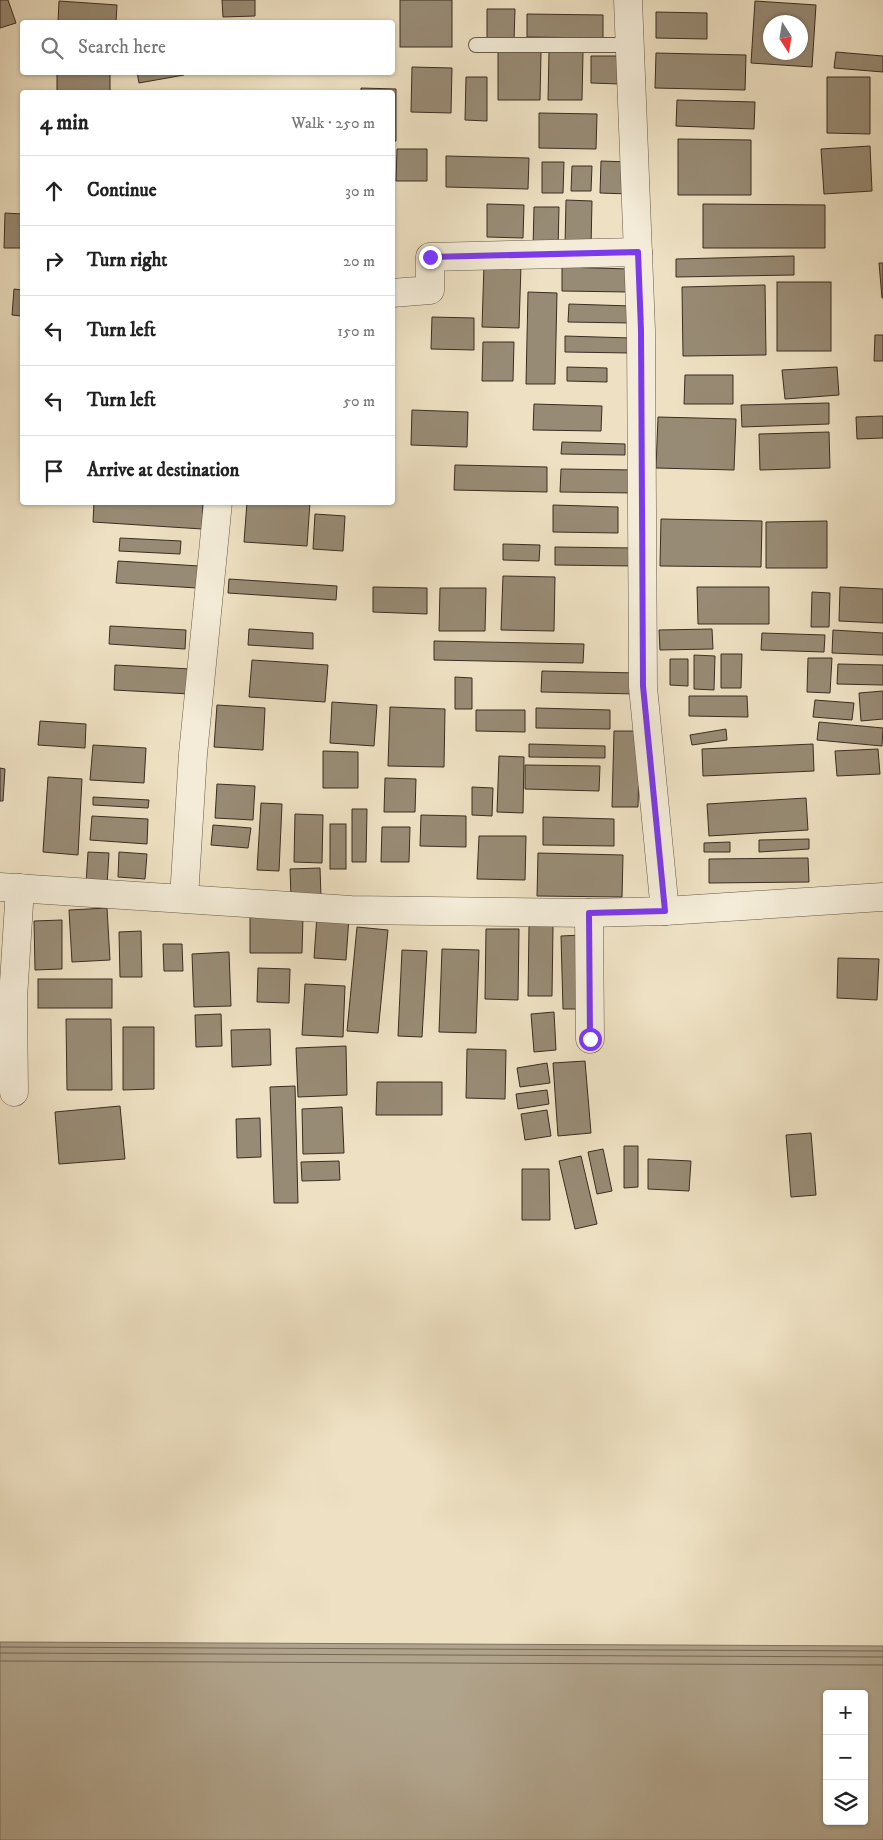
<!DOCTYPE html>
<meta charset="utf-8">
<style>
body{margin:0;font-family:"IM FELL DW Pica",serif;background:#f2f2f2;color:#222}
.controls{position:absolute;right:15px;bottom:15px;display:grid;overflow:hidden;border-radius:5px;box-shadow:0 1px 4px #0004}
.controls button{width:45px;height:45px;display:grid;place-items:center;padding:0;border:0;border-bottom:1px solid #e0e0e0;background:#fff;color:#222;font:25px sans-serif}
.compass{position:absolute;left:763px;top:15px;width:45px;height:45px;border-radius:50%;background:#fff;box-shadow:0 1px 4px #0004;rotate:168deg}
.stop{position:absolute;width:15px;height:15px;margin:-11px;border:4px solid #7c3aed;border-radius:50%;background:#fff}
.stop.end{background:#7c3aed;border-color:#fff;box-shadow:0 1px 5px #0008}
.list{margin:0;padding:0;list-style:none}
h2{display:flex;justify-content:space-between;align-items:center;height:65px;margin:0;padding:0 20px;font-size:21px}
h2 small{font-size:16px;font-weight:400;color:#767676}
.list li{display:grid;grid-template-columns:32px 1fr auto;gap:15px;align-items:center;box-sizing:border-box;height:70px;padding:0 20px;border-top:1px solid #e0e0e0}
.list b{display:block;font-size:19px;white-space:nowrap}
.list em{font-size:16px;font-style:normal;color:#767676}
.icon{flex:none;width:28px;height:28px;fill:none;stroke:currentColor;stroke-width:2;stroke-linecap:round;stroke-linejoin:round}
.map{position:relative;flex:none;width:883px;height:1840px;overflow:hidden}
.search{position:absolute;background:#fff;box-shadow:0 1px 4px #0004;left:20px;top:20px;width:375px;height:55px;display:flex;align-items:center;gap:12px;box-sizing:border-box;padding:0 18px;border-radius:5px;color:#767676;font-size:19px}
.panel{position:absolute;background:#fff;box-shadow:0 1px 4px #0004;left:20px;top:90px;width:375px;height:415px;border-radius:5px}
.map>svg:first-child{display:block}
</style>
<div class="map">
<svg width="883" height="1840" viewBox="0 0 883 1840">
<rect width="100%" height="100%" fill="#eee1c3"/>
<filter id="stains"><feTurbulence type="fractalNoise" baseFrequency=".004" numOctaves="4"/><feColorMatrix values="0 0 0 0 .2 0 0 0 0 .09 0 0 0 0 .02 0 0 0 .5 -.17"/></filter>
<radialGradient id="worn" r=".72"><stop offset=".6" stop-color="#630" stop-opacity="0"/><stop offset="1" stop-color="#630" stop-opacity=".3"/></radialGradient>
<path fill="#b1a48c" stroke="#817461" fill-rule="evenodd" d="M 0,1642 L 883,1646 L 883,1840 L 0,1840 ZM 827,1694 L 864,1694 L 864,1821 L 827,1821 Z"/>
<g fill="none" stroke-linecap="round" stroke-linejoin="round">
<g stroke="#766856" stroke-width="1">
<path d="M 0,1647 L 883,1651"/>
<path d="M 0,1653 L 883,1657"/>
<path d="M 0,1661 L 883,1665"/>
</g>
</g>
<g fill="#988b75" stroke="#3a2d20" fill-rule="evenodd">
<path d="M 0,0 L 8,0 L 16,23 L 0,28 Z"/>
<path d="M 222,0 L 255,0 L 255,16 L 223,17 Z"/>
<rect x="400" y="0" width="52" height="47"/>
<path d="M 59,1 L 117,5 L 116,22 L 58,22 Z"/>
<path d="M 755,1 L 816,5 L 812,67 L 751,63 ZM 770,22 L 800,22 L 800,52 L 770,52 Z"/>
<path d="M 487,9 L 515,9 L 514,41 L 487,41 Z"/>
<path d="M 656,12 L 707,13 L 707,39 L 656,38 Z"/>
<path d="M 527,14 L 603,15 L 603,38 L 527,37 Z"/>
<path d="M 549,51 L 583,52 L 582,100 L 548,100 Z"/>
<path d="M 498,52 L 541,52 L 540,100 L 498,100 Z"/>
<path d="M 836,52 L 883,56 L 883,72 L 834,68 Z"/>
<path d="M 656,53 L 746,55 L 745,90 L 655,88 Z"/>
<path d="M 591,56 L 621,56 L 620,84 L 591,83 Z"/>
<path d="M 412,67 L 452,68 L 451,113 L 411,112 Z"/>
<rect x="57" y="72" width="53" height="20"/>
<path d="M 137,72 L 183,72 L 184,75 L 139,83 Z"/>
<path d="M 466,77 L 487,77 L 487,121 L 465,120 Z"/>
<path d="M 827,77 L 870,77 L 870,134 L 827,133 Z"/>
<path d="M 361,88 L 396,89 L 396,141 L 392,141 L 392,92 L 361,92 Z"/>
<path d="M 677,100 L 755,102 L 754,129 L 676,126 Z"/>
<path d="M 539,113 L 597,114 L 596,149 L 539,148 Z"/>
<path d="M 678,139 L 751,140 L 751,195 L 678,195 Z"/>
<path d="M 870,146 L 872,191 L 824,194 L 821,149 Z"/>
<path d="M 397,149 L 427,149 L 427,181 L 396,181 Z"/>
<path d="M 446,156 L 529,158 L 528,189 L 446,187 Z"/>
<path d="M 601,161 L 630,162 L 629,194 L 600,193 Z"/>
<path d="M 542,162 L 564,162 L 563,193 L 542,193 Z"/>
<path d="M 572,166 L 592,166 L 591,191 L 571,191 Z"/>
<path d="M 566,200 L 592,201 L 591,246 L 565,246 Z"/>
<path d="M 487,204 L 524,205 L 523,238 L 487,237 Z"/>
<path d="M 703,204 L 825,205 L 825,248 L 703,248 Z"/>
<path d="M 534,207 L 559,207 L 558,249 L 533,248 Z"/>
<path d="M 5,213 L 22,214 L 22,248 L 4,248 Z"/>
<path d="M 794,256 L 794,275 L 676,277 L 676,259 Z"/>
<path d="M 879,263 L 883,263 L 883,298 L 882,298 Z"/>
<path d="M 484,264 L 521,265 L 519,328 L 482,327 Z"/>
<path d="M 562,267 L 629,269 L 628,292 L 562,291 Z"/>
<rect x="777" y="282" width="54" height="69"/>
<path d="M 765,285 L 766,355 L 683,356 L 682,287 Z"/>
<path d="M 14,289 L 22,290 L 22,316 L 12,315 Z"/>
<path d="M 528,292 L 557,293 L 555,384 L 526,384 Z"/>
<path d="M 569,304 L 631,306 L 631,323 L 568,322 Z"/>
<path d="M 432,317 L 474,318 L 474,350 L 431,349 Z"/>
<path d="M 875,335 L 883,335 L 883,361 L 874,361 Z"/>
<path d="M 565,336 L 631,338 L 631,353 L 565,352 Z"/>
<path d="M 483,342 L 514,342 L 513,381 L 482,381 Z"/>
<path d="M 567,367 L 607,368 L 607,382 L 567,381 Z"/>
<path d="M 837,367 L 839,395 L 785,399 L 782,370 Z"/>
<path d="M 685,375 L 733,375 L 733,404 L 684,404 Z"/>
<path d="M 829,403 L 829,424 L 742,427 L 741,405 Z"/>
<path d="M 534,404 L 602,406 L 601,431 L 533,430 Z"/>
<path d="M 412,410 L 468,412 L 467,447 L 411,445 Z"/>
<path d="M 883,416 L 883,438 L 857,439 L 856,417 Z"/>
<path d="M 658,417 L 736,419 L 734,470 L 656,468 Z"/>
<path d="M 829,432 L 830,468 L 760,470 L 759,434 Z"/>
<path d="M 562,442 L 625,444 L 625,455 L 561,454 Z"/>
<path d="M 455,465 L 547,467 L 547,492 L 454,490 Z"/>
<path d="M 561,469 L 635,470 L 634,493 L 560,492 Z"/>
<path d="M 94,502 L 203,502 L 202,529 L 93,522 Z"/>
<path d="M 247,502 L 310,502 L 307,546 L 244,542 Z"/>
<path d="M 553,505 L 618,507 L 618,533 L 553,532 Z"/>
<path d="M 315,514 L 345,516 L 343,551 L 313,549 Z"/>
<path d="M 661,519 L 762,521 L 761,567 L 660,566 Z"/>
<path d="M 827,521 L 827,568 L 766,568 L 766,522 Z"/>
<path d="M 120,538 L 181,541 L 180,554 L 119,551 Z"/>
<path d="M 503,544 L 540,545 L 539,561 L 503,560 Z"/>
<path d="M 555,547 L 633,548 L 633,566 L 555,565 Z"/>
<path d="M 118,561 L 199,566 L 197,588 L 116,583 Z"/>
<path d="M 503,576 L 555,577 L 554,631 L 501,630 Z"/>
<path d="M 229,579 L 337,586 L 336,600 L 228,593 Z"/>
<path d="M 373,587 L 427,588 L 427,614 L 373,612 Z"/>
<path d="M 697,587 L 769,587 L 769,624 L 698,624 Z"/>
<path d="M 840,587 L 883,589 L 883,623 L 839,621 Z"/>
<path d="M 440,588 L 486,588 L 485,631 L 439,631 Z"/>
<path d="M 812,592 L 830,593 L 829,627 L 811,627 Z"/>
<path d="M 110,626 L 186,630 L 185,649 L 109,644 Z"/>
<path d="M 249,629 L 313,633 L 313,649 L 248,645 Z"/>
<path d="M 712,629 L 713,649 L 660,650 L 659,630 Z"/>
<path d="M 833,630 L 883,633 L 883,655 L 832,653 Z"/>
<path d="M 762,633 L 825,635 L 824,652 L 761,650 Z"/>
<path d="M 434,641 L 584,644 L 583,663 L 434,660 Z"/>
<path d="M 721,654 L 742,654 L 741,688 L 721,688 Z"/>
<path d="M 694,655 L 715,656 L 714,690 L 694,689 Z"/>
<path d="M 808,658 L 832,658 L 830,693 L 807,692 Z"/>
<path d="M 670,659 L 688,659 L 688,686 L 670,685 Z"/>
<path d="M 252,660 L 328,665 L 325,702 L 249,697 Z"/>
<path d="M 838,664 L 883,665 L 883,685 L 837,684 Z"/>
<path d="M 115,665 L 191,669 L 190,694 L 114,690 Z"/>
<path d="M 542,671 L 637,673 L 636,694 L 541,692 Z"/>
<path d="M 455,677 L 472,678 L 472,709 L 455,709 Z"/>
<path d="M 883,691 L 883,719 L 861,721 L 859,693 Z"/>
<path d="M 689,696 L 747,696 L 748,717 L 689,716 Z"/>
<path d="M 815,700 L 854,703 L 852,720 L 813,717 Z"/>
<path d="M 332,702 L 377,705 L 374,746 L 330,743 Z"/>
<path d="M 217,705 L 265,708 L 263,750 L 214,747 Z"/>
<path d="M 390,707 L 445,709 L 444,767 L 388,766 Z"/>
<path d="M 536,708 L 610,710 L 610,729 L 536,728 Z"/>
<path d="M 476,710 L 525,710 L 525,732 L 476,731 Z"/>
<path d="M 40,721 L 86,724 L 85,748 L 38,745 Z"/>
<path d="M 819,722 L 883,728 L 882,746 L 817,740 Z"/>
<path d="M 726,729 L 727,740 L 692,745 L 690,735 Z"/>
<path d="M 614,731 L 640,731 L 638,807 L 612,807 Z"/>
<path d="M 529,744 L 605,746 L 605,758 L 529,757 Z"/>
<path d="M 813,744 L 814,771 L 703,776 L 702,749 Z"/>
<path d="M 93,745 L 146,748 L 144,783 L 90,780 Z"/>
<path d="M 878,749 L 880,774 L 837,776 L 835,751 Z"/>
<path d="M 323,751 L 358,752 L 358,788 L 323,788 Z"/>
<path d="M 499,756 L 524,757 L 523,813 L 497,812 Z"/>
<path d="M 525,765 L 600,766 L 599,791 L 525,789 Z"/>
<path d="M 0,768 L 5,769 L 3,801 L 0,801 Z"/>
<path d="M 48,777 L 82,779 L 78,855 L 43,852 Z"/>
<path d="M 385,778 L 416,779 L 415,812 L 384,812 Z"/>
<path d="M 217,784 L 255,786 L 253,820 L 215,818 Z"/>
<path d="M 472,787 L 493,788 L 492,816 L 472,815 Z"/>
<path d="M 93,797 L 149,800 L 148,808 L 93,805 Z"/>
<path d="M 806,798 L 808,830 L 709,836 L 707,804 Z"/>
<path d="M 261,803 L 282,804 L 279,871 L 257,870 Z"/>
<path d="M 352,809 L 367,809 L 366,862 L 352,862 Z"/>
<path d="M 295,814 L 323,815 L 322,863 L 294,862 Z"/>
<path d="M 421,815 L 466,816 L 466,847 L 420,846 Z"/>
<path d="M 92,816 L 148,819 L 147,844 L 90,840 Z"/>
<path d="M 543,817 L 614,819 L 614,846 L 543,845 Z"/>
<rect x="330" y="824" width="16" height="45"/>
<path d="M 213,825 L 251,828 L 248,848 L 211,845 Z"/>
<path d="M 382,827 L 410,827 L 409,862 L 381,862 Z"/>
<path d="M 479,836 L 526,836 L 525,880 L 477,879 Z"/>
<path d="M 809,839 L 809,849 L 759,852 L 759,840 Z"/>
<path d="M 730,842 L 730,852 L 704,852 L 704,843 Z"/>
<path d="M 88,852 L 109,853 L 107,885 L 86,883 Z"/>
<path d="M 119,852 L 147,854 L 145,879 L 118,877 Z"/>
<path d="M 538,853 L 623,855 L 622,897 L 537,896 Z"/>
<path d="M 808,858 L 809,882 L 709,883 L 709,859 Z"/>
<path d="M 320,868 L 321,897 L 291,897 L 290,869 Z"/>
<path d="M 107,908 L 110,960 L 72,962 L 69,910 Z"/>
<path d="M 317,915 L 349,917 L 346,960 L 314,958 Z"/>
<path d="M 250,917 L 303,917 L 302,953 L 250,953 Z"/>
<path d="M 62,920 L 62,969 L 35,970 L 34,921 Z"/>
<path d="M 529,926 L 553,926 L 552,996 L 528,996 Z"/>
<path d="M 357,927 L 388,930 L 378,1033 L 347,1031 Z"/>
<path d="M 486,929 L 519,929 L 518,1000 L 485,999 Z"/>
<path d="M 141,931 L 142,977 L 120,977 L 119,932 Z"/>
<path d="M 582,935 L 584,1009 L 563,1009 L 561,936 Z"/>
<path d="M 163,944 L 182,944 L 183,971 L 164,971 Z"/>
<path d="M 442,949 L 479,950 L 476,1033 L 439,1032 Z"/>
<path d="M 402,950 L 427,951 L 422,1037 L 398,1036 Z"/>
<path d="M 229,952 L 231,1006 L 194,1007 L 192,954 Z"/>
<path d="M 838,958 L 879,959 L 877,1000 L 837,998 Z"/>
<path d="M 258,968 L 290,969 L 289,1003 L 257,1002 Z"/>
<rect x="38" y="979" width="74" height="29"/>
<path d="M 305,984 L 345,986 L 343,1037 L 302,1035 Z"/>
<path d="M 554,1012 L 556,1050 L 534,1052 L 531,1014 Z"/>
<path d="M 221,1014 L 222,1046 L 196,1047 L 195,1015 Z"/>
<path d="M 66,1019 L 111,1019 L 112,1090 L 67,1090 Z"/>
<path d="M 123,1027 L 154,1027 L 154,1089 L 123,1090 Z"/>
<path d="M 270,1029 L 271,1065 L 232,1067 L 231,1030 Z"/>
<path d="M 346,1046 L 347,1095 L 298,1097 L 296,1048 Z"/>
<path d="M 467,1049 L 506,1050 L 505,1099 L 466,1098 Z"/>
<path d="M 585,1061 L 591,1133 L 558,1136 L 553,1063 Z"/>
<path d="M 547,1063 L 550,1083 L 520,1087 L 517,1068 Z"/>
<path d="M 377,1082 L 442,1082 L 442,1115 L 376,1115 Z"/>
<path d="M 295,1086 L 298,1203 L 274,1203 L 270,1087 Z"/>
<path d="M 547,1090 L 549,1104 L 518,1109 L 516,1094 Z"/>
<path d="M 120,1106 L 125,1159 L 59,1164 L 55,1112 Z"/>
<path d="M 342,1107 L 344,1153 L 303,1154 L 302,1109 Z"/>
<path d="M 547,1110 L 551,1136 L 525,1140 L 521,1114 Z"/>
<path d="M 260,1118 L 261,1157 L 237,1158 L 236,1119 Z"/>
<path d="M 811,1133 L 816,1195 L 791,1197 L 786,1135 Z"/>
<path d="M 624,1146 L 638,1146 L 638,1187 L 624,1188 Z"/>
<path d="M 603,1149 L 612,1191 L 597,1194 L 588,1152 Z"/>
<path d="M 581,1156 L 597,1224 L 575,1229 L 559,1161 Z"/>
<path d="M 648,1159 L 691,1161 L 689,1191 L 648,1189 Z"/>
<path d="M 339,1161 L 340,1180 L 302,1181 L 301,1162 Z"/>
<path d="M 522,1169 L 549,1169 L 550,1220 L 522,1220 Z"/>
</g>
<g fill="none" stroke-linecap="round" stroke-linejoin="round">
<g stroke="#675a49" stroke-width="16">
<path id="service" d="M 476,45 L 630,45"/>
</g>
<g stroke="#675a49" stroke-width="29">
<g id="minor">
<path d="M 628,0 L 641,330 L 643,687 L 665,911"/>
<path d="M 392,293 L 430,290 L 430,257 L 638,252"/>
<path d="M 0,887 L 351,910 L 589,913 L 665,911 L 883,897"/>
<path d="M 184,898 L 193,754 L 218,502"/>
<path d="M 589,913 L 590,1039"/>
<path d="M 14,1092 L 13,998 L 20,888"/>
</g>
</g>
<use href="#service" stroke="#f4ecd8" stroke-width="14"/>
<use href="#minor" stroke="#f4ecd8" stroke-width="28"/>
</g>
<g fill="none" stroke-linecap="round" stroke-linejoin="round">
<path stroke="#7c3aed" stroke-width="6" d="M 430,257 L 638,252 L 641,330 L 643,686 L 665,911 L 589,913 L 590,1039"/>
</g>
<rect width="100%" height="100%" filter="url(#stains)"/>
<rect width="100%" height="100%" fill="url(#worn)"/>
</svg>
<div class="controls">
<button>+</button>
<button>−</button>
<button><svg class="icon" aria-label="layers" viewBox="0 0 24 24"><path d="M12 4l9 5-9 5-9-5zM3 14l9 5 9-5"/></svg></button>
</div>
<svg class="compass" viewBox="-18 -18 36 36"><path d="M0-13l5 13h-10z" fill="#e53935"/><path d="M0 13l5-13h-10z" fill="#767676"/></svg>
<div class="stop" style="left:590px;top:1039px"></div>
<div class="stop end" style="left:430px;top:257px"></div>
<div class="search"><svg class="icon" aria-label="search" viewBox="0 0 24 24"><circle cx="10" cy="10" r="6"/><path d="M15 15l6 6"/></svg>Search here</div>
<section class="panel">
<h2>4 min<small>Walk · 250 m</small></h2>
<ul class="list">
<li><svg class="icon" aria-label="ahead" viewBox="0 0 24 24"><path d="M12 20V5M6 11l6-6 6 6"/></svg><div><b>Continue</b></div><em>30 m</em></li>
<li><svg class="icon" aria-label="right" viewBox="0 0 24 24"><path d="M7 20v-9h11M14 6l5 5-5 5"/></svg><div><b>Turn right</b></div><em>20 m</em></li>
<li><svg class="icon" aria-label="left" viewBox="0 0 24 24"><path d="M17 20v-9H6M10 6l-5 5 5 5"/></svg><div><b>Turn left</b></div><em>150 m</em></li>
<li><svg class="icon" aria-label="left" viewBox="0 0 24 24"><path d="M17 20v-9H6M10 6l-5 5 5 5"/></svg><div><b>Turn left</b></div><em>50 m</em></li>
<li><svg class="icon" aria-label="arrive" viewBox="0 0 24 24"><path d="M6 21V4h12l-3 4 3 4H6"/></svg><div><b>Arrive at destination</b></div></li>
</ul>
</section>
</div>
